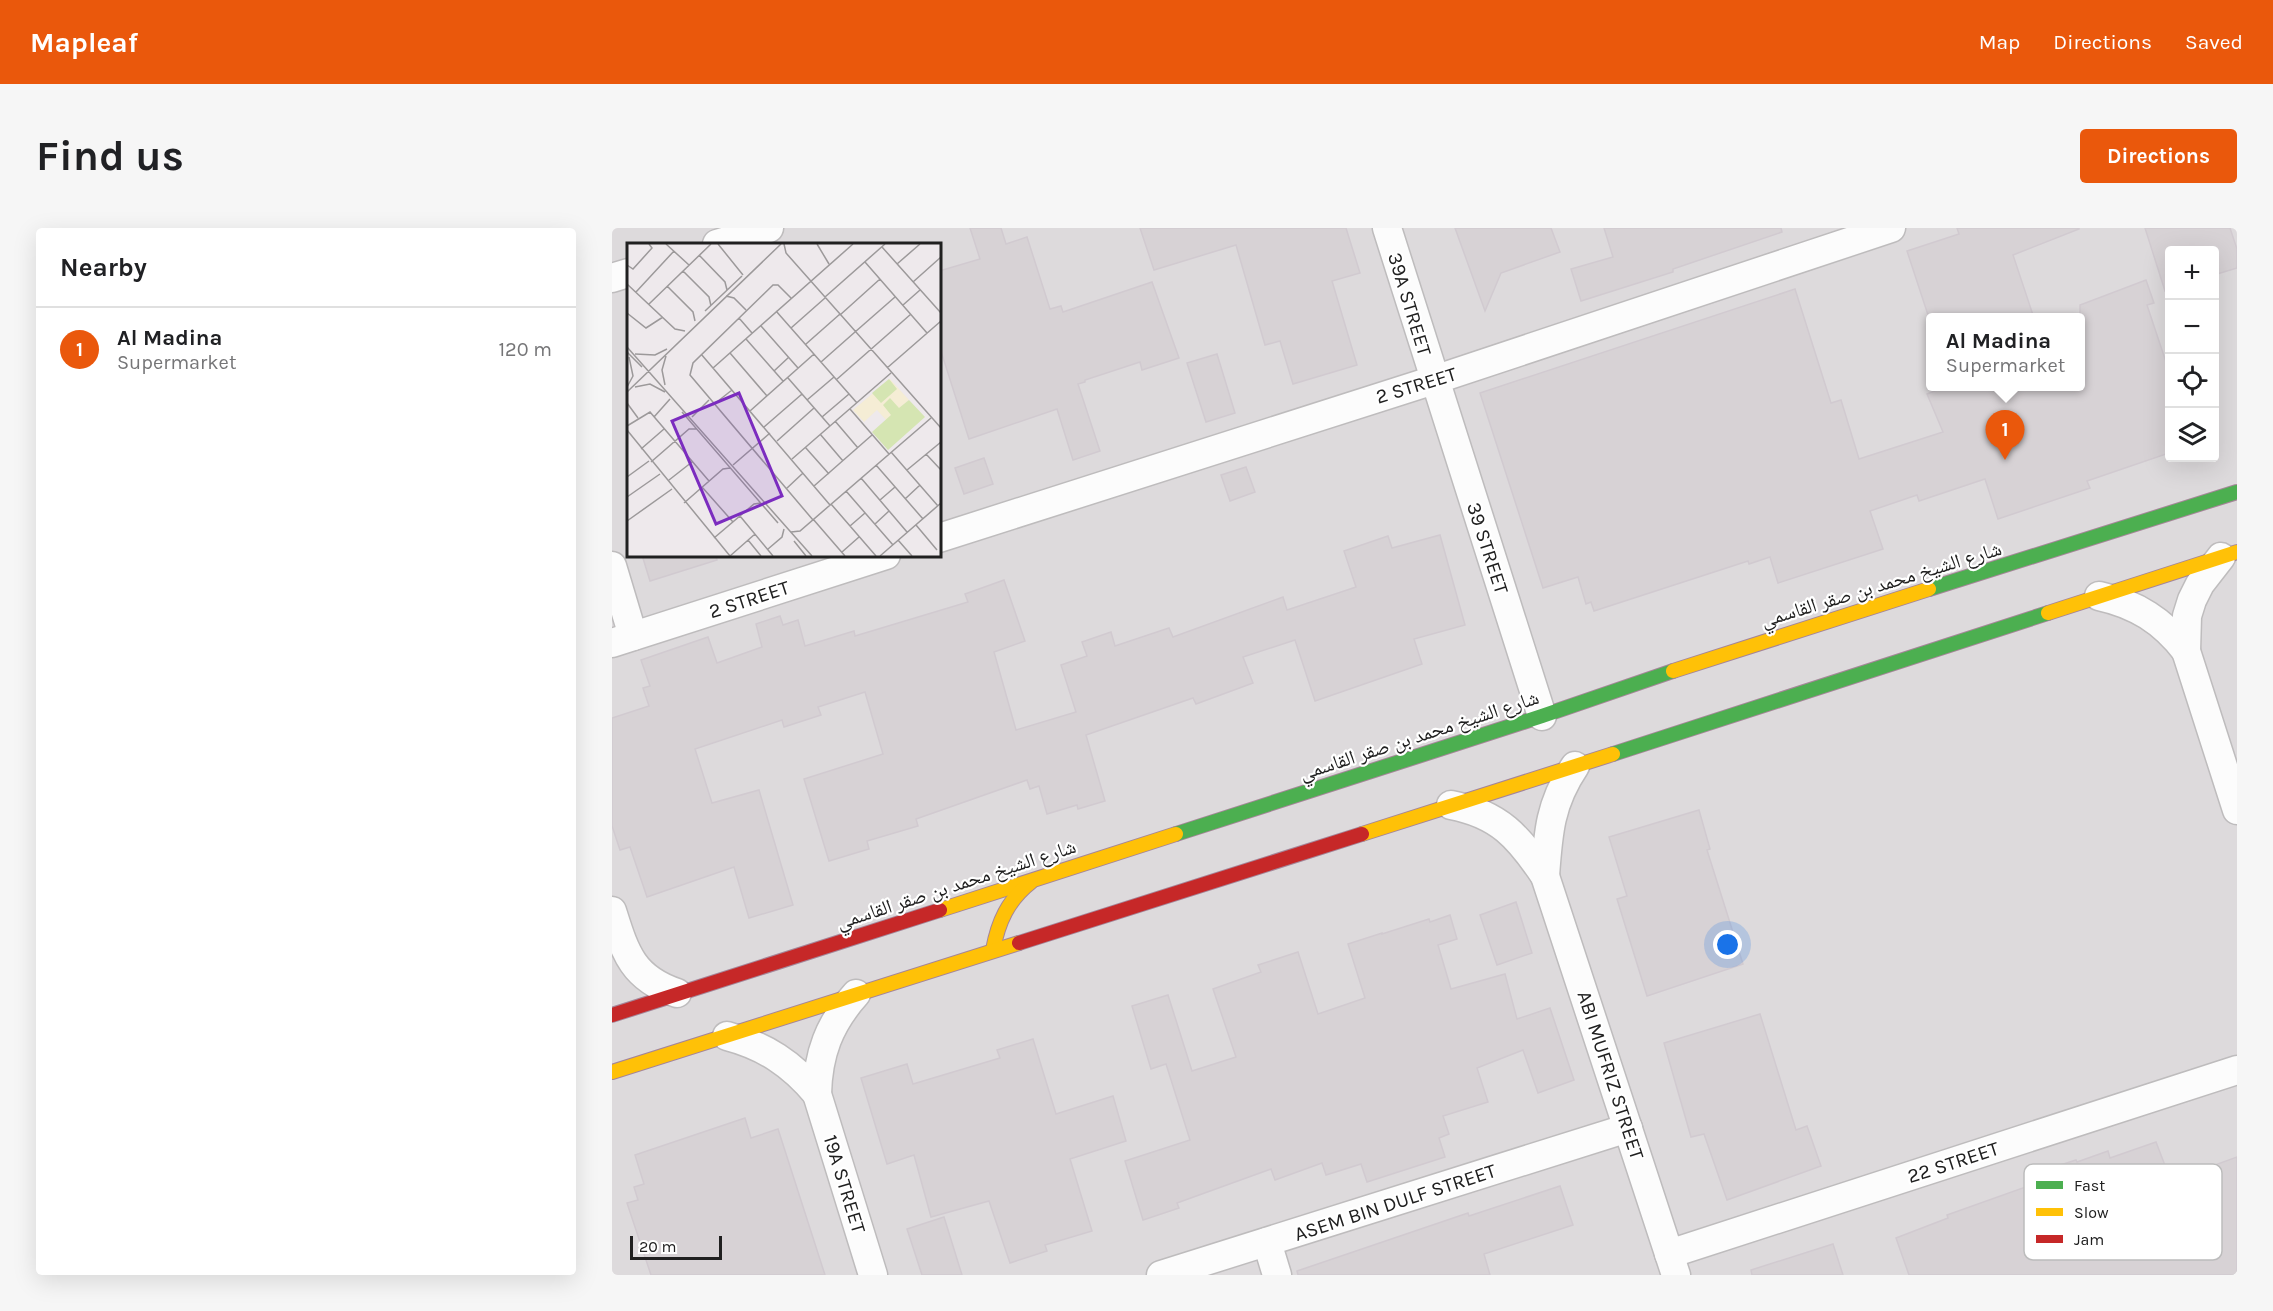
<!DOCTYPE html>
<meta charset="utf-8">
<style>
body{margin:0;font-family:Karla,"Noto Naskh Arabic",sans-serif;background:#f6f6f6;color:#202124}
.controls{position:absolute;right:18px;top:18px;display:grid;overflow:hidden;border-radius:6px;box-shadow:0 6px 24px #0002}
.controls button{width:54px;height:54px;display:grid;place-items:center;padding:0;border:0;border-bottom:2px solid #e0e0e0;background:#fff;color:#202124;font:30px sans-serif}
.scale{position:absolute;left:18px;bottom:15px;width:92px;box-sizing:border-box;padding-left:6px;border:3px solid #202020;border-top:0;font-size:16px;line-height:21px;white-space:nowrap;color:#202020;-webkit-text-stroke:4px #fff;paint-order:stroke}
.you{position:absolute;left:1116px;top:717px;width:21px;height:21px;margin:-15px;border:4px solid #fff;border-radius:50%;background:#1a73e8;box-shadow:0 0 0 9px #1a73e833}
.badge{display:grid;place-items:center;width:39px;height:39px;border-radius:50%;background:#ea580c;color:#fff;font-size:20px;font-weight:700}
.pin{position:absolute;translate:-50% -50px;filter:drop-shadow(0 2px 3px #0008)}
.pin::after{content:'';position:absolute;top:32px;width:21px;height:18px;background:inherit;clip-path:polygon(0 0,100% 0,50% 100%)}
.popup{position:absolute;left:1314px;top:85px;width:159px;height:78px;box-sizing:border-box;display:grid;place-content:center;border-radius:6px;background:#fff;filter:drop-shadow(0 2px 4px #0005);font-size:20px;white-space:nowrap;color:#757577}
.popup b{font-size:22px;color:#202124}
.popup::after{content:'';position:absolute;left:50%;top:100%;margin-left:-12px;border:12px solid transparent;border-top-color:#fff}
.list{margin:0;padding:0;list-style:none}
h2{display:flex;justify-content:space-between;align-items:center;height:78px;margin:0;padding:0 24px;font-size:26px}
h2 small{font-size:20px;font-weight:400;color:#757577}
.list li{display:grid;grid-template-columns:39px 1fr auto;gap:18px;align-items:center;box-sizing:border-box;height:84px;padding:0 24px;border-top:2px solid #e0e0e0}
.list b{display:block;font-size:22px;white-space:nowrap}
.list p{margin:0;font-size:20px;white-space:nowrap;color:#757577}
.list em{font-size:20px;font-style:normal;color:#757577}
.icon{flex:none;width:33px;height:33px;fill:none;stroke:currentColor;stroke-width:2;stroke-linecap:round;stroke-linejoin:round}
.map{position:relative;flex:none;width:1625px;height:1047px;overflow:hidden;border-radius:6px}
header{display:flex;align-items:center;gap:36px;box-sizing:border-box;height:84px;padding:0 30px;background:#ea580c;color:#fff}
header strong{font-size:28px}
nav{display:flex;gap:33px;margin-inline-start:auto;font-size:21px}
.intro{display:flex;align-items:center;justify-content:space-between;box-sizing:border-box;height:144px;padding:0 36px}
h1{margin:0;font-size:42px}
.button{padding:15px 27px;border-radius:6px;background:#ea580c;color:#fff;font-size:21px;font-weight:700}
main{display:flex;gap:36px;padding:0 36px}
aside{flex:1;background:#fff;border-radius:6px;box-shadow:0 6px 24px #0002}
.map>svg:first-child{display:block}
</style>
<header>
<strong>Mapleaf</strong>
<nav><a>Map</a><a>Directions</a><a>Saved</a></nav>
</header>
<div class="intro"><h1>Find us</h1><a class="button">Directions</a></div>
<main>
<aside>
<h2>Nearby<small></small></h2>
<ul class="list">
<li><span class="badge">1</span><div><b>Al Madina</b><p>Supermarket</p></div><em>120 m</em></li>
</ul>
</aside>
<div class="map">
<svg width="1625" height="1047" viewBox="0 0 1625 1047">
<rect width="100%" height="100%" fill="#eee9ec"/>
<path fill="#dddadc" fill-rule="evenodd" d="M 0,0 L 1625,0 L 1625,1047 L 0,1047 ZM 16,16 L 327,16 L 327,327 L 16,327 ZM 1558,22 L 1602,22 L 1602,230 L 1558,230 ZM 1318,89 L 1468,89 L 1468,158 L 1318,158 Z"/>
<g fill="#d7d2d5" stroke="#d1cad0" stroke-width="1.5">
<path d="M 358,0 L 389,0 L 394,16 L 415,9 L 438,81 L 449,78 L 451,84 L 540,54 L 567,130 L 530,142 L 528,134 L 473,152 L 473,154 L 466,156 L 488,223 L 461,232 L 445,181 L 357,211 L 327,117 L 327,43 L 368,31 Z"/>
<path d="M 528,0 L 734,0 L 748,45 L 720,53 L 745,137 L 681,156 L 668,113 L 653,117 L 624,17 L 542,42 Z"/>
<path d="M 843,0 L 939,0 L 948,24 L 889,45 L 873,83 Z"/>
<path d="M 992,0 L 1169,0 L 1170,4 L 1061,41 L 1061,44 L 969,73 L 959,41 L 1001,29 Z"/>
<path d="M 1345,0 L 1467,0 L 1467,1 L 1401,27 L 1422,90 L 1317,90 L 1295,23 L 1347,6 Z"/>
<path d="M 1533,0 L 1618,0 L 1625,21 L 1625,40 L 1602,47 L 1602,22 L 1557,22 L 1557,62 L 1553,63 Z"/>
<path d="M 1534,52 L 1542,75 L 1535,77 L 1557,143 L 1557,225 L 1475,253 L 1478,260 L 1386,291 L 1373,251 L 1307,273 L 1305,267 L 1258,283 L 1271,321 L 1166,355 L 1158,329 L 1137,336 L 1136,333 L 982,383 L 979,374 L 974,376 L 966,349 L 931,360 L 868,165 L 1183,61 L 1219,175 L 1229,172 L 1247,231 L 1331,204 L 1315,166 L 1333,159 L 1468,159 L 1468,77 Z"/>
<path d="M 605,126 L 623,185 L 594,194 L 575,135 Z"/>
<path d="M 372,230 L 381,256 L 352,266 L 343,240 Z"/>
<path d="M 634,239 L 643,264 L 618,273 L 609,247 Z"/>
<path d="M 828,307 L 853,397 L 802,411 L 810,436 L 703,473 L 683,412 L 631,429 L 641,455 L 584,476 L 581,470 L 474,507 L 493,573 L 466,581 L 465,577 L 435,586 L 427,558 L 418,561 L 415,552 L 304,591 L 306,598 L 255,613 L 257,621 L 217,633 L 192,551 L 271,526 L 253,464 L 206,479 L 209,487 L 172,499 L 170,492 L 83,521 L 100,575 L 147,562 L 181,677 L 137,690 L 122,639 L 35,669 L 18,619 L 8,622 L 0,598 L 0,490 L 37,478 L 31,460 L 38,458 L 29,432 L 96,409 L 105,435 L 150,419 L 144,396 L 168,388 L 171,397 L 186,392 L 193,418 L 242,403 L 243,408 L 356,374 L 353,366 L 392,352 L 413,413 L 382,424 L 404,502 L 464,484 L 449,437 L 475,428 L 470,414 L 499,404 L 503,418 L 557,400 L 561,409 L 671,369 L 675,382 L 744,359 L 732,323 L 776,308 L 780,320 Z"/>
<path d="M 30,327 L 104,327 L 105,332 L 38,353 Z"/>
<path d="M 1087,582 L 1098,621 L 1095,622 L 1131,736 L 1035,768 L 1005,671 L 1015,668 L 997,609 Z"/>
<path d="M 904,674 L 920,725 L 885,737 L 868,687 Z"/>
<path d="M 838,687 L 845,711 L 826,717 L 839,761 L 893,746 L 905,791 L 938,780 L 962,852 L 926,865 L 911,822 L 865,840 L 876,874 L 831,888 L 837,906 L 827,910 L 833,929 L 755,954 L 749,936 L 714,947 L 710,935 L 663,952 L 659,941 L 565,975 L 567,980 L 531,992 L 513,933 L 578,912 L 554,836 L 539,841 L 520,778 L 556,767 L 580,843 L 624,829 L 601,761 L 649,744 L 646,737 L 686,724 L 706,786 L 753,770 L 736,716 L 770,705 L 770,706 L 817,691 L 818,694 Z"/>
<path d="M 1148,786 L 1184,902 L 1195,898 L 1209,938 L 1115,972 L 1092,906 L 1079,909 L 1052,815 Z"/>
<path d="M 421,811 L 444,886 L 501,868 L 514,913 L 458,931 L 480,1003 L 433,1017 L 435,1023 L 398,1035 L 377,973 L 319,989 L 302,927 L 275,936 L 249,850 L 295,836 L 301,856 L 388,830 L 385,822 Z"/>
<path d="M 133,890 L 139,910 L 166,901 L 213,1047 L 39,1047 L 15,975 L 26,972 L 22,959 L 32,956 L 23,927 Z"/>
<path d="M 1544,914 L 1559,953 L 1625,929 L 1625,1047 L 1297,1047 L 1284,1010 L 1336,990 L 1335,987 L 1436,951 L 1433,942 L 1464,932 L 1465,934 L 1496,923 L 1498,930 Z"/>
<path d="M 948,958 L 961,997 L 872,1026 L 878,1047 L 686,1047 L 685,1043 L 856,985 L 857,988 Z"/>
<path d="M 332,989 L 350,1047 L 310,1047 L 295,1001 Z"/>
<path d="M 1221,1016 L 1231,1047 L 1140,1047 L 1139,1042 Z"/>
</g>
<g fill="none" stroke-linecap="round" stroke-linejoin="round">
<g stroke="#bebcbd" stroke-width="31">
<g id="street">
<path d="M 775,0 L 930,488"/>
<path d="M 105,16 L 157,0"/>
<path d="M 0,50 L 16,45"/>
<path d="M 327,310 L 822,152 L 1279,0"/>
<path d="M 1609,329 L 1588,356 L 1580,372 L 1575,388 L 1574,423 L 1625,582"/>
<path d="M 0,338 L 21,408"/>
<path d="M 1487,368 C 1524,376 1551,393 1574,423"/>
<path d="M 0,415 L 274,327"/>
<path d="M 839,577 C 887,586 907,609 933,648 L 1064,1047"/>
<path d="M 933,648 C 936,605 938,575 963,538"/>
<path d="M 0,683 C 13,724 20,750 65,765"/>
<path d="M 244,766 C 217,796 206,826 205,866 L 261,1047"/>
<path d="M 115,808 C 153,818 180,836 205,866"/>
<path d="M 655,1014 L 665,1047"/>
<path d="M 1057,1026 L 1625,842"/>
<path d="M 549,1047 L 1016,900"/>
</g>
</g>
<g stroke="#a58598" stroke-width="16">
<g id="fast">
<path d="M 1317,361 L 1625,264"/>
<path d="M 1001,526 L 1436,385"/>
<path d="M 564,606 L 930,488 L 1061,443"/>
</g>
</g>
<g stroke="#a58598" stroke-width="16">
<g id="slow">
<path d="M 1436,385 L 1625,324"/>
<path d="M 1061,443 L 1317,361"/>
<path d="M 750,606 L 1001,526"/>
<path d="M 328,682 L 564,606"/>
<path d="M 381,722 C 386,694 396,672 419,654"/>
<path d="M 0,844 L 407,715"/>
</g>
</g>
<g stroke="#a58598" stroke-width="16">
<g id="jam">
<path d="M 407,715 L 750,606"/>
<path d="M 0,787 L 328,682"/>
</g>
</g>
<use href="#street" stroke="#fcfcfc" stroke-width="28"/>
<use href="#fast" stroke="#4caf50" stroke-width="14"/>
<use href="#slow" stroke="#ffc107" stroke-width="14"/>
<use href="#jam" stroke="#c62828" stroke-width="14"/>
</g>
<g text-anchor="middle" stroke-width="4.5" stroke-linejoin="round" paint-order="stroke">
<g font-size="20" fill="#202020" stroke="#fff">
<text transform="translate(798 76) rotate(73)" y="7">39A STREET</text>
<text transform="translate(804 157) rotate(-17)" y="7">2 STREET</text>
<text transform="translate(876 320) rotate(72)" y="7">39 STREET</text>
<text transform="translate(1269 356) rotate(-17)" y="7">شارع الشيخ محمد بن صقر القاسمي</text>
<text transform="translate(137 371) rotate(-18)" y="7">2 STREET</text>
<text transform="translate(807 507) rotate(-18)" y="7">شارع الشيخ محمد بن صقر القاسمي</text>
<text transform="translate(344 656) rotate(-18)" y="7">شارع الشيخ محمد بن صقر القاسمي</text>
<text transform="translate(999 847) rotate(72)" y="7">ABI MUFRIZ STREET</text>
<text transform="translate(1341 934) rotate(-18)" y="7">22 STREET</text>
<text transform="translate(233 956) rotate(73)" y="7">19A STREET</text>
<text transform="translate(783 974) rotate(-18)" y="7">ASEM BIN DULF STREET</text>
</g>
</g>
<g transform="translate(15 15)">
<rect width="314" height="314" fill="#eee9ec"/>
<path d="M 263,136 L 282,157 L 259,177 L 250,167 L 237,179 L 226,167 Z" fill="#f5edd5"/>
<path d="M 262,136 L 270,146 L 254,160 L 245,150 ZM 263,155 L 272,165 L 282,157 L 298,174 L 261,207 L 245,189 L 264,172 L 256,162 Z" fill="#d5e5b2"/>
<path fill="none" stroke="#9c999a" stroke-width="1.5" d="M 39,1 L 62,22M 91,1 L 116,32M 157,1 L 159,10 L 314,185M 190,1 L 202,21M 255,4 L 314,70M 72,12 L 98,39 L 100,47M 238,19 L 300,90M 270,21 L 293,1M 0,22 L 6,26 L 25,5 L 22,1M 56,28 L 82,54 L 84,63M 286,39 L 314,14M 0,41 L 48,86 L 58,88M 40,43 L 66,69 L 68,78M 9,49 L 47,8M 99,53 L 107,55 L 119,67M 198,54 L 258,1M 164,55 L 151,42 L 146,42 L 66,120 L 63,132 L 186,277M 22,61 L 84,1M 276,62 L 293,47M 78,68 L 115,33M 149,68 L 230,160M 0,70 L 19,85 L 36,74M 213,72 L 253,36M 112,75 L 125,90M 134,83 L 171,125M 164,85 L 198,55M 228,89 L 268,54M 119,96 L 156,138M 179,101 L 213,71M 0,104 L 185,313M 0,109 L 15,124M 103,110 L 140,153M 8,111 L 28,112 L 40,106M 74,111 L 203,262M 194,119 L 228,89M 86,125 L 226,1M 260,125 L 314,78M 147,128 L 162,114M 161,135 L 203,183M 209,137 L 284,71M 38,142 L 35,127 L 39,113M 0,144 L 6,133 L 2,114M 8,144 L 23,141 L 38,149M 0,149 L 154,1M 180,157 L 207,134M 0,160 L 11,175M 86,162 L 105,147M 223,166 L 262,211M 123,168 L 187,111M 55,169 L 151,280M 27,174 L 43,156M 65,174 L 82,157M 195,174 L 222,151M 208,178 L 231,205M 0,183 L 23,169 L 82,238M 137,184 L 175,151M 0,187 L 103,313M 193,191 L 216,218M 150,198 L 187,165M 178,204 L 202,231M 14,206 L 37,186M 264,209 L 311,263M 299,211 L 314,227M 165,216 L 264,130M 24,219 L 62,186 L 70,186M 106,222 L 143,190M 249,222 L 296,276M 280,227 L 314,199M 0,234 L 22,218M 234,235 L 280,289M 42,237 L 65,219M 187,243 L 245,192M 75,244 L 106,279M 159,246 L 176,230M 219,248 L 266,302M 0,254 L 33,231M 278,256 L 293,242M 253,257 L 268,244M 57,260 L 96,226 L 103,225M 204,261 L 249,313M 113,273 L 146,313M 186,276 L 218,313M 0,278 L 45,246M 248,281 L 262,268M 289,282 L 310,307M 223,283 L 238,270M 164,289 L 173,288 L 304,175M 87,295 L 127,261 L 134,260M 121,297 L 134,313M 271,297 L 285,313M 167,298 L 179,313M 141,306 L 155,294 L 157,286M 215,309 L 232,294M 103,313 L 128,291M 253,313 L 314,260"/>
<path fill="#7b2cbf" fill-opacity="0.15" stroke="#7b2cbf" stroke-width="3" d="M 112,150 L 155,253 L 89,281 L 45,178 Z"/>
<rect width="314" height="314" fill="none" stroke="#202020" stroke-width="3"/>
</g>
<rect x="1412" y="936" width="198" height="96" rx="9" fill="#fff" stroke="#bcbcbc" stroke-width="1.5"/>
<rect x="1424" y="953" width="27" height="8" fill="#4caf50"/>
<rect x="1424" y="980" width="27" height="8" fill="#ffc107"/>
<rect x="1424" y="1007" width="27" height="8" fill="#c62828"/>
<g font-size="16" fill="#202020">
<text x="1462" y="963">Fast</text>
<text x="1462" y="990">Slow</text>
<text x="1462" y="1017">Jam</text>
</g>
</svg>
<div class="controls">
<button>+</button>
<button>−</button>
<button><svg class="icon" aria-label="locate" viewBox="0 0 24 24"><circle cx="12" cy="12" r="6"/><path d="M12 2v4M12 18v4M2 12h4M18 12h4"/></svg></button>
<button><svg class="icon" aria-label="layers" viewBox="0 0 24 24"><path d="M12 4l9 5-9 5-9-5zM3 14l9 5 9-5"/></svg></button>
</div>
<div class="scale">20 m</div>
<div class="you"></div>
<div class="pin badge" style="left:1393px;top:232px">1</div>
<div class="popup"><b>Al Madina</b>Supermarket</div>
</div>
</main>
